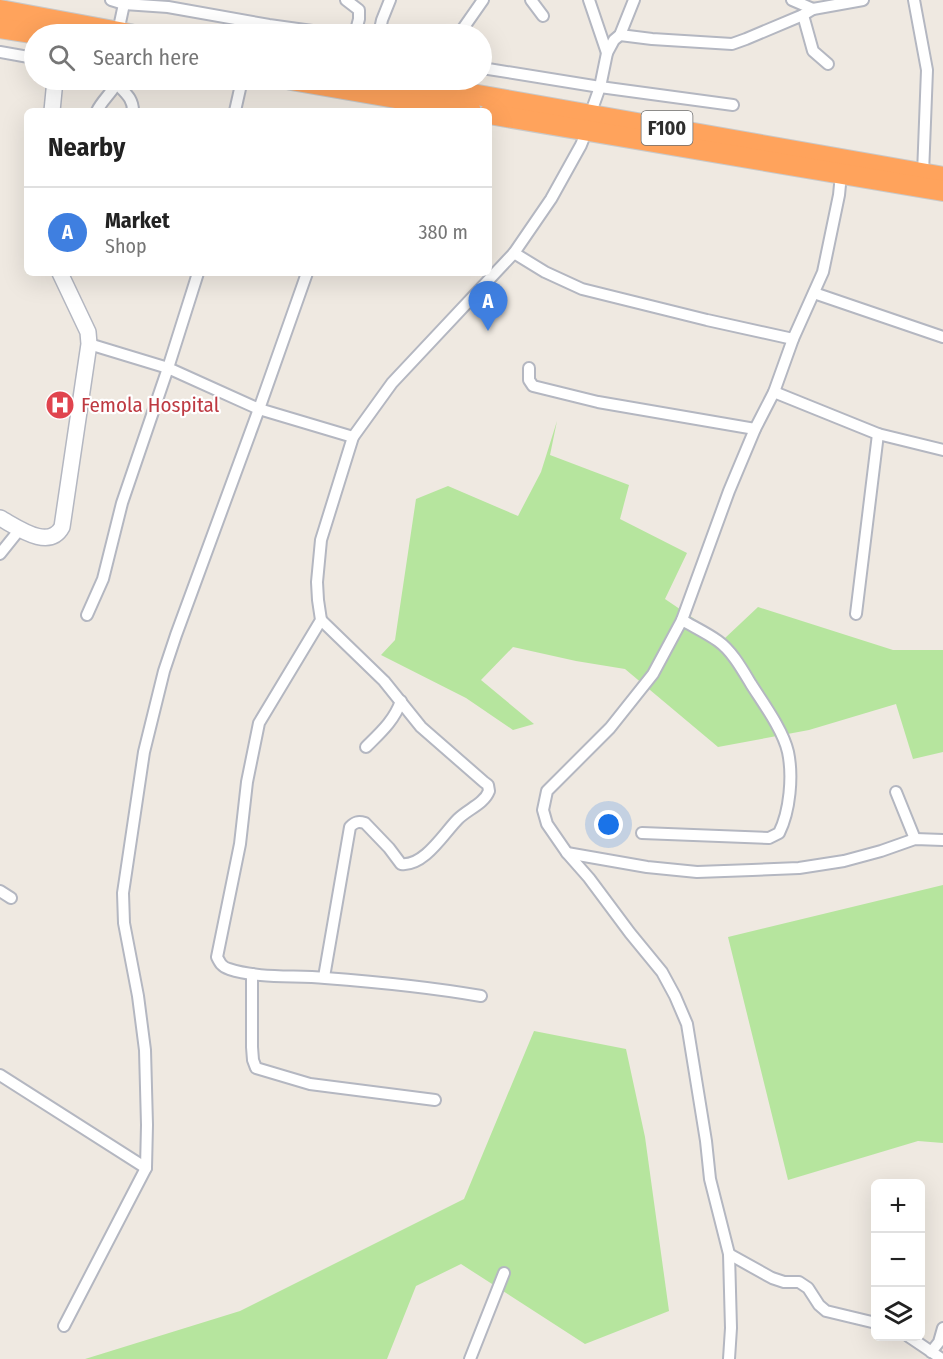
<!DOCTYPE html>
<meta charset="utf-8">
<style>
body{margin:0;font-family:"Fira Sans Condensed",sans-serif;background:#f2f2f2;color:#222}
.controls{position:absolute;right:18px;bottom:18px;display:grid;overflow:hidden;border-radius:9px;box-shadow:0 6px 24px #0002}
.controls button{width:54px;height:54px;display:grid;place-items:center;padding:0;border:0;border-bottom:2px solid #e0e0e0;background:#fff;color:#222;font:30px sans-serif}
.you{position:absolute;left:609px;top:825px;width:21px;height:21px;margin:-15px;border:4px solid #fff;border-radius:50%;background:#1a73e8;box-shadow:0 0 0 9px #1a73e833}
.badge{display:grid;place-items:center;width:39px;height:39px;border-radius:50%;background:#0f766e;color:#fff;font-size:20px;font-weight:700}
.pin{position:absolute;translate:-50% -50px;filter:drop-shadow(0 2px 3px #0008)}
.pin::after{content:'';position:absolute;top:32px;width:21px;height:18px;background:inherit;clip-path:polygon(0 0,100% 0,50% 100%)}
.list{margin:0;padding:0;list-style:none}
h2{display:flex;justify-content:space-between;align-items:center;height:78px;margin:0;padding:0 24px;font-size:26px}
h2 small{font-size:20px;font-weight:400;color:#767676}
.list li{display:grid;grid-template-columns:39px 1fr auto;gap:18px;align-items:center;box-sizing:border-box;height:90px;padding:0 24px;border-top:2px solid #e0e0e0}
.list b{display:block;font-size:22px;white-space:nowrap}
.list p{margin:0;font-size:20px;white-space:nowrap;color:#767676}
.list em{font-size:20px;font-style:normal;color:#767676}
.icon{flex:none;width:33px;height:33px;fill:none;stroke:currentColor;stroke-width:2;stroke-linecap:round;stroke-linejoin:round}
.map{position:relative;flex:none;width:943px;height:1359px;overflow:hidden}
.search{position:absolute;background:#fff;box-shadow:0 6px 24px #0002;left:24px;top:24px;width:468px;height:66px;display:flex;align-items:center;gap:15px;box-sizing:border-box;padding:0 21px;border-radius:33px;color:#767676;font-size:22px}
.panel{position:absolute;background:#fff;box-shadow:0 6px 24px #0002;left:24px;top:108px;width:468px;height:168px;border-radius:9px}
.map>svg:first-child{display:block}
</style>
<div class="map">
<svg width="943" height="1359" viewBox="0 0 943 1359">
<rect width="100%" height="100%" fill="#efe9e1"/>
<g fill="#b6e59e">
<path d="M 557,421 L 550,455 L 629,485 L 620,519 L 687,553 L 665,599 L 724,639 L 758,607 L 893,650 L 943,650 L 943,752 L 913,759 L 896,704 L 809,730 L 718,747 L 625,669 L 576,661 L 513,647 L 481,680 L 534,724 L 513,730 L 466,698 L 381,655 L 395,640 L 416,499 L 448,486 L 518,516 L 541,472 Z"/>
<path d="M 943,885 L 943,1143 L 918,1141 L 788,1180 L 728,937 Z"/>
<path d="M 534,1031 L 626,1049 L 645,1137 L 669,1311 L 585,1344 L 461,1264 L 416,1286 L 387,1359 L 85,1359 L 240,1311 L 464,1199 Z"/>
</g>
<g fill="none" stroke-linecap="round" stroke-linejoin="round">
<g stroke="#b4b7c1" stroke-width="14">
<g id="street">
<path d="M 111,0 L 124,4 L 168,7 L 269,25 L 334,34"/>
<path d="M 346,0 L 359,10 L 359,19 L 355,34"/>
<path d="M 531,0 L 543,16"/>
<path d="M 589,0 L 607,53"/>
<path d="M 792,0 L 813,9"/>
<path d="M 914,0 L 927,70 L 923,174"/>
<path d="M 803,15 L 813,51 L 828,64"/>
<path d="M 118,32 L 124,4"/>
<path d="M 379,34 L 382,20 L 390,0"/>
<path d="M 460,34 L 462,30 L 483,0"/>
<path d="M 620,35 L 652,39 L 732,44 L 746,39 L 803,15 L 813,9 L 863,0"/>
<path d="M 0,52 L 34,58"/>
<path d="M 482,68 L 600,87 L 733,105"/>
<path d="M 117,84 C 125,93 133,98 133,111"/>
<path d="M 97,111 C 102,100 114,91 118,80"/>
<path d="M 235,111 L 242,80"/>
<path d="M 590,115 L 600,87 L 607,53 L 614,40 L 620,35 L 634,0"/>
<path d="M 514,253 L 545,272 L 582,289 L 707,320 L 793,339"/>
<path d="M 814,293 L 943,337"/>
<path d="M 89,344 L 168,368 L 259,409 L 353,437"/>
<path d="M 529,368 L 529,380 L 533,386 L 598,402 L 755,429"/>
<path d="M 774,392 L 878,434 L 943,450"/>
<path d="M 0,554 L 20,529"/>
<path d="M 856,614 L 878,434"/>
<path d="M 87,615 L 103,579 L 122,503 L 168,368 L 198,273"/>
<path d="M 321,620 L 384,681 L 421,727 L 484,782 L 488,785 L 489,791 C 484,804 468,809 458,819 C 444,833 424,867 401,864 L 389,848 L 365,823 C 358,821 355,822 350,827 L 324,977"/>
<path d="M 366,747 C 380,733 394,721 401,701"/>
<path d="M 896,792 L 915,839"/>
<path d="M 642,833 L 769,838 L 779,833 C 790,811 793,776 788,752 C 783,730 763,703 751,684 C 742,669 732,651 718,641 C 707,633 694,627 682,620"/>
<path d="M 567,853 L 647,867 L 697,872 L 752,870 L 799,868 L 844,861 L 881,851 L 915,839 L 943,840"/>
<path d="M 0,891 L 11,898"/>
<path d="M 252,974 L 252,1047 L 253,1060 L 256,1068 L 310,1084 L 435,1100"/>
<path d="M 481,996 C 429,987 378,982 325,978 C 294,975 260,979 229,969 C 222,967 220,963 217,957 L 240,844 L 247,782 L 259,723 L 321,620 L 318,600 L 317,582 L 321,540 L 353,437 L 392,383 L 514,253 L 551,199 L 581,145 L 587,130"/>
<path d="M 0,1075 L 146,1168"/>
<path d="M 729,1254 L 772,1278 L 784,1282 L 799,1282 L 808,1288 L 819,1305 L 826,1311 L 876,1323"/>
<path d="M 64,1326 L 146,1168 L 147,1125 L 145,1050 L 138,996 L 124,923 L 123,893 L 144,752 L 164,671 L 176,635 L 259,409 L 307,273"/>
<path d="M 908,1336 L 942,1359"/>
<path d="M 931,1352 L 939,1342 L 943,1328"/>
<path d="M 470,1359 L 504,1273"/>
<path d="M 729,1359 L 731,1328 L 729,1254 L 710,1179 L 706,1141 L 687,1024 L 675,996 L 662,972 L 630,933 L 589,878 L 567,853 L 547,824 L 543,810 L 547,791 L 610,728 L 653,674 L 682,620 L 729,491 L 755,429 L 774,392 L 793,339 L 823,272 L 839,195 L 841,174"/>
</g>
</g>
<g stroke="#b4b7c1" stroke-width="18">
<g id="secondary">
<path d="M 52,111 L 55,80"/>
<path d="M 0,518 C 17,527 49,551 62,527 L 89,344 L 88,332 L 60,273"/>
</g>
</g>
<g stroke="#c9c9c9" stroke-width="22">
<g id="highway">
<path d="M 0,10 L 130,34"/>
<path d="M 0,28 L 37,34"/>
<path d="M 291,80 L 471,111"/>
<path d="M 392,80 L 943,177"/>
<path d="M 489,114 L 943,191"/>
</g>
</g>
<use href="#street" stroke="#fff" stroke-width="10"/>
<use href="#secondary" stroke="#fff" stroke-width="15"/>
<use href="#highway" stroke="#ffa35c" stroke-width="20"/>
</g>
<defs>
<g id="hospital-disc" transform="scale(1.5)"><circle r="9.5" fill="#e0444e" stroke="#fff"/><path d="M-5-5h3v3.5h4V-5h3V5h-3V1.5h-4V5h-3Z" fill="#fff"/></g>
</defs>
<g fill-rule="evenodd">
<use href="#hospital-disc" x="60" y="405"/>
</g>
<g text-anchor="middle" stroke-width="4.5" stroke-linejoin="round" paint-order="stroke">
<rect fill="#fff" stroke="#6d6d6d" stroke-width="1.5" x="641.5" y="111" width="51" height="34" rx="4.5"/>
<g font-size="20" font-weight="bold" fill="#2e2e2e">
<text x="667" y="135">F100</text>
</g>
<g font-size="21" fill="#be3a42" stroke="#fff" text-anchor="start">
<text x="81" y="412">Femola Hospital</text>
</g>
</g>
</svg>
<div class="controls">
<button>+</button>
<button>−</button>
<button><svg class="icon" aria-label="layers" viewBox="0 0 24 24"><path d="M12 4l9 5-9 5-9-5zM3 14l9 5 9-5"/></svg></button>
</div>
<div class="you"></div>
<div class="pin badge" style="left:488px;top:331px;background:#3f7fe0">A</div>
<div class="search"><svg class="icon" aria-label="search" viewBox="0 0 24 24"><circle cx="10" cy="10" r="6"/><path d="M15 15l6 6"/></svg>Search here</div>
<section class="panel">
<h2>Nearby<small></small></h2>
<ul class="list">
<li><span class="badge" style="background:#3f7fe0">A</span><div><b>Market</b><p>Shop</p></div><em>380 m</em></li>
</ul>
</section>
</div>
